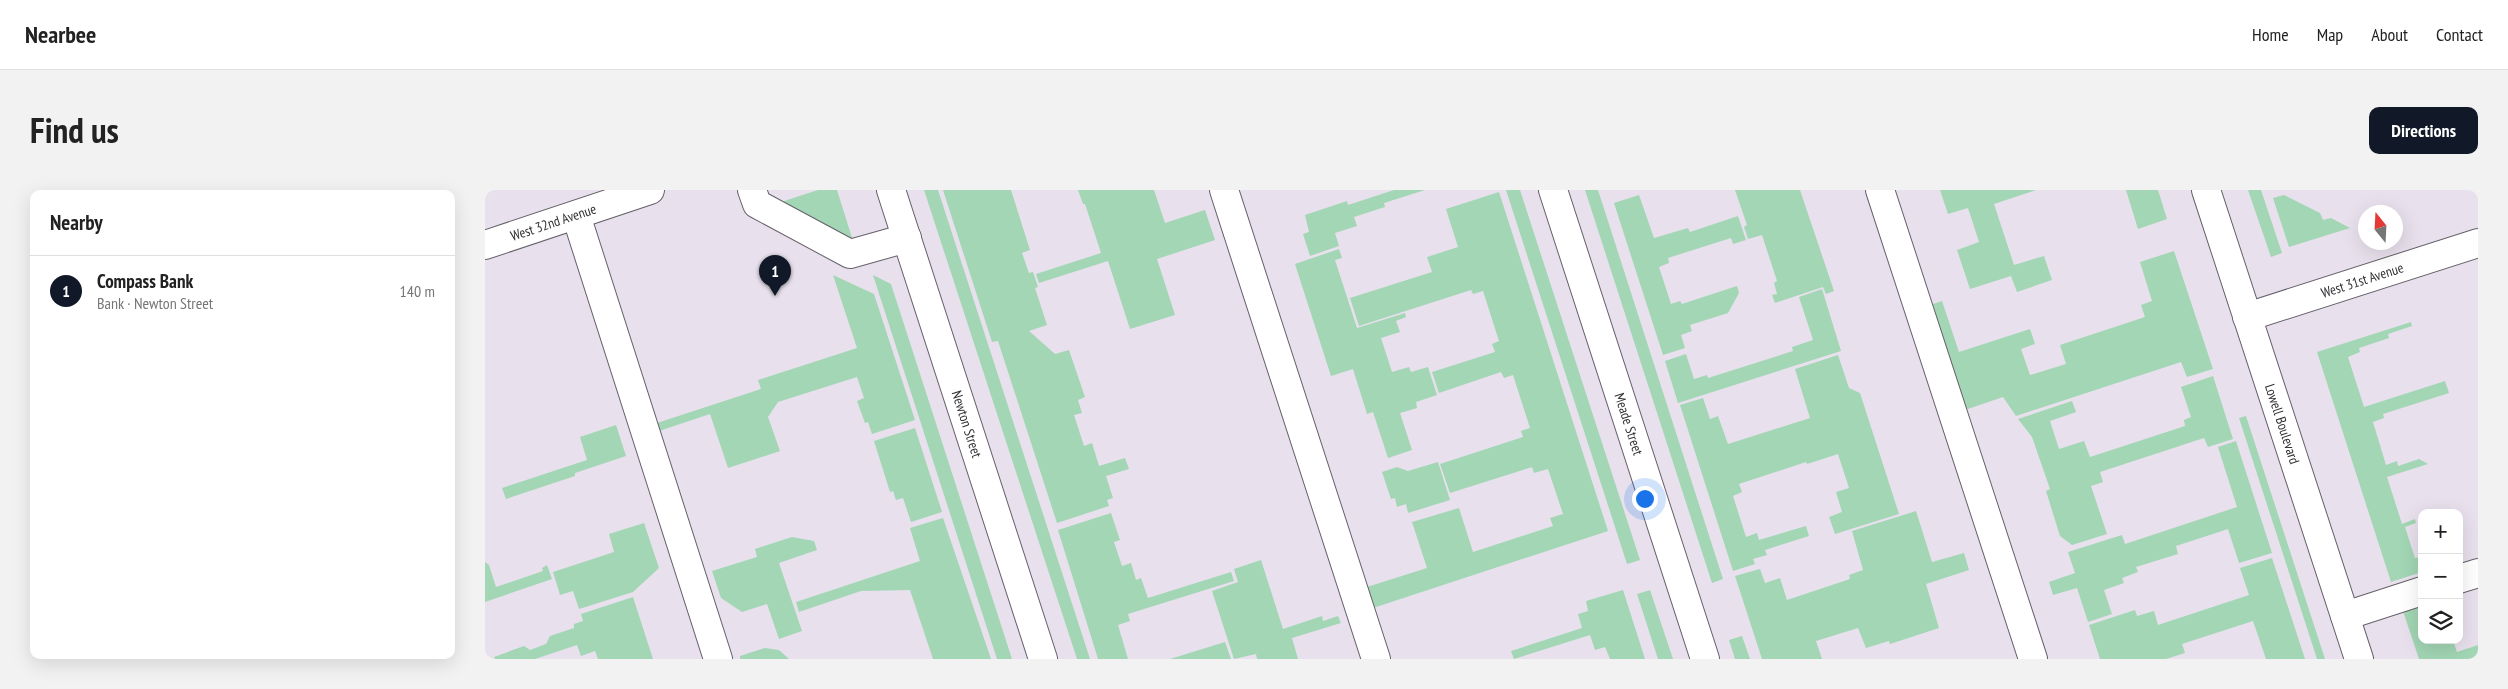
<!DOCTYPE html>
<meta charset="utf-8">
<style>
body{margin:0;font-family:"PT Sans Narrow",sans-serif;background:#f2f2f2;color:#222}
.controls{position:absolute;right:15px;bottom:15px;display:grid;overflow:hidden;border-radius:10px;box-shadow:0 5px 20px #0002}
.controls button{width:45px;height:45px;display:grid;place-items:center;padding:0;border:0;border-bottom:1px solid #e0e0e0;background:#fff;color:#222;font:25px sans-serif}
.compass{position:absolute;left:1873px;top:15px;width:45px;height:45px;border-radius:50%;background:#fff;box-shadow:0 5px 20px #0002;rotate:342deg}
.you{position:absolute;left:1159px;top:308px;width:18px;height:18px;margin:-12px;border:4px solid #fff;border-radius:50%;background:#1a73e8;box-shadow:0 0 0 8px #1a73e833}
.badge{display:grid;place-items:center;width:32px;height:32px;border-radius:50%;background:#111827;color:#fff;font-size:16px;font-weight:700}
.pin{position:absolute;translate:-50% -41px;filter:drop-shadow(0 1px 2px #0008)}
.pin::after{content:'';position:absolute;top:26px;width:18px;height:15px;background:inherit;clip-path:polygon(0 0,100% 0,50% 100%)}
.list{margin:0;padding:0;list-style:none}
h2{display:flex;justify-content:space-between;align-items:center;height:65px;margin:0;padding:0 20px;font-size:21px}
h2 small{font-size:16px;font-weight:400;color:#767676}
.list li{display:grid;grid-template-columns:32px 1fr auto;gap:15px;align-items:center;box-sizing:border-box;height:70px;padding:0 20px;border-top:1px solid #e0e0e0}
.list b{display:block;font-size:19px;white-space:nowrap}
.list p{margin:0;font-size:16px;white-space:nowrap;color:#767676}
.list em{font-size:16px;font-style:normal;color:#767676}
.icon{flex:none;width:28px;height:28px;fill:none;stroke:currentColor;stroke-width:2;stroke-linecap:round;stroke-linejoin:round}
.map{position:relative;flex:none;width:1993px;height:469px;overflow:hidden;border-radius:10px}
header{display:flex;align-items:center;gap:30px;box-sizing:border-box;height:70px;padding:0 25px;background:#fff;border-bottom:1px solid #e0e0e0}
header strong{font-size:24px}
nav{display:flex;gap:28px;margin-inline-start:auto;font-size:18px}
.intro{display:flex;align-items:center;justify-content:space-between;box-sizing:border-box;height:120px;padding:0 30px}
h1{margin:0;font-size:35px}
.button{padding:12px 22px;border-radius:10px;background:#111827;color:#fff;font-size:18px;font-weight:700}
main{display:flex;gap:30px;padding:0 30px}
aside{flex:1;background:#fff;border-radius:10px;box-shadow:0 5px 20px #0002}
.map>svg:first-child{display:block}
</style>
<header>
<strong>Nearbee</strong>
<nav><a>Home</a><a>Map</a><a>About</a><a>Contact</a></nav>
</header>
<div class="intro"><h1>Find us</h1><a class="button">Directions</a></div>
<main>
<aside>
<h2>Nearby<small></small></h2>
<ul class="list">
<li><span class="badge">1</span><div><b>Compass Bank</b><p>Bank · Newton Street</p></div><em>140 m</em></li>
</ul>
</aside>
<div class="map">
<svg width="1993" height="469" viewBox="0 0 1993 469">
<rect width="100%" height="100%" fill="#e8e1ed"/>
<g fill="#a2d6b4">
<path d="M 333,0 L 352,0 L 368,51 L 293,13 Z"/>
<path d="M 439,0 L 453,0 L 605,469 L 592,469 Z"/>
<path d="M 458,0 L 526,0 L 545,60 L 537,63 L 544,83 L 548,82 L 553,97 L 550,98 L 562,135 L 544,141 L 570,164 L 584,160 L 600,207 L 593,210 L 597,223 L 589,225 L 599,256 L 607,253 L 614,276 L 640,268 L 644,279 L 621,286 L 628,308 L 622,310 L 624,316 L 572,333 L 513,151 L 507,152 Z"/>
<path d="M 593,0 L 669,0 L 680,33 L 720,20 L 730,50 L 672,69 L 690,125 L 645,139 L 623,71 L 554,93 L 551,84 L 616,63 L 600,14 L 598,14 Z"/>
<path d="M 909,0 L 940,0 L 899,13 L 900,17 L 869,27 L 872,36 L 850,43 L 854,56 L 825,66 L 818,44 L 824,42 L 820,25 L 862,11 L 863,15 Z"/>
<path d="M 1021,0 L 1035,0 L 1155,370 L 1142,374 Z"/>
<path d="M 1100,0 L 1113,0 L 1238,389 L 1227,393 Z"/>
<path d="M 1250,0 L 1315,0 L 1349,101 L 1341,104 L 1338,97 L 1290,113 L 1287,105 L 1292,104 L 1289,93 L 1292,91 L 1277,45 L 1263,49 L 1259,37 L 1262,35 Z"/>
<path d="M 1455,0 L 1551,0 L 1509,14 L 1529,75 L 1559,66 L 1567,90 L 1532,102 L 1526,86 L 1485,99 L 1472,60 L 1494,52 L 1483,18 L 1463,24 Z"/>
<path d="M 1641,0 L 1673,0 L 1682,29 L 1653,39 Z"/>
<path d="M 1763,0 L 1776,0 L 1797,63 L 1786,67 Z"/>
<path d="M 1014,2 L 1123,341 L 888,418 L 882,397 L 942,378 L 927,332 L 974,318 L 988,362 L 1068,336 L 1065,328 L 1078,324 L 1063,279 L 1049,283 L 1047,277 L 965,303 L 955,274 L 1038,247 L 1036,241 L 1045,238 L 1028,185 L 1019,188 L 1016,182 L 954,203 L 947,182 L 1010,162 L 1007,154 L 1014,151 L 998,101 L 988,104 L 986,100 L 874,136 L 865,108 L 947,82 L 942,67 L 973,57 L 961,19 Z"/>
<path d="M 1154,5 L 1169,48 L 1203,38 L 1205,42 L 1253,26 L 1261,50 L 1248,54 L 1246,48 L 1183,68 L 1184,73 L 1174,77 L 1186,114 L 1195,111 L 1197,114 L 1252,96 L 1254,103 L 1243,123 L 1205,135 L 1207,141 L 1196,145 L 1200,158 L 1178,165 L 1129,13 Z"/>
<path d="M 1799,5 L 1835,23 L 1838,30 L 1846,28 L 1865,38 L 1804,57 L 1788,8 Z"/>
<path d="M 854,59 L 857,68 L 850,70 L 872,138 L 920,123 L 921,127 L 911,131 L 915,142 L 896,148 L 907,182 L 924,177 L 926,182 L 943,177 L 952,205 L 931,212 L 932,218 L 915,223 L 927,260 L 903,268 L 888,222 L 882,224 L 868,179 L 846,186 L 810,74 Z"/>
<path d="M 1689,61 L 1728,179 L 1702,187 L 1696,172 L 1531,226 L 1518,207 L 1480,220 L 1445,115 L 1457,111 L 1474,162 L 1545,139 L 1550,154 L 1536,159 L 1545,185 L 1581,174 L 1575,155 L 1660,127 L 1656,115 L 1667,111 L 1655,72 Z"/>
<path d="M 348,85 L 389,104 L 430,230 L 387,244 L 383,232 L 380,233 L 372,211 L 379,208 L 372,187 L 293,212 L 283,227 L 295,261 L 243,278 L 225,224 L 174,241 L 172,233 L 276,199 L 273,190 L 372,158 Z"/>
<path d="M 388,85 L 406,94 L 527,469 L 512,469 Z"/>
<path d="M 1337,99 L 1356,161 L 1193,213 L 1180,171 L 1201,164 L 1209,189 L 1222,185 L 1223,188 L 1308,161 L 1307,157 L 1328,150 L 1314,107 Z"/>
<path d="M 1926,132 L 1927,136 L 1903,144 L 1904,148 L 1874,158 L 1875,162 L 1863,167 L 1879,217 L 1960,191 L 1964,203 L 1898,224 L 1899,228 L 1888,232 L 1901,275 L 1912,271 L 1913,276 L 1934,269 L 1943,274 L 1902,287 L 1917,334 L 1930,329 L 1931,333 L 1920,337 L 1930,368 L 1937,367 L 1937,382 L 1906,392 L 1832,162 Z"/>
<path d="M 1353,165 L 1364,198 L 1375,203 L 1414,324 L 1350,344 L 1344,327 L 1357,322 L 1351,302 L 1364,298 L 1353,264 L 1322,274 L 1321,272 L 1254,294 L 1257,302 L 1248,306 L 1261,347 L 1272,343 L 1274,350 L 1321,336 L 1324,346 L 1280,360 L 1282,365 L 1268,369 L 1270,374 L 1248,381 L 1195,215 L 1218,208 L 1225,229 L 1233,226 L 1243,254 L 1325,228 L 1310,179 Z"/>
<path d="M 1728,186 L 1748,249 L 1723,257 L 1719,248 L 1615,282 L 1618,292 L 1606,296 L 1622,344 L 1587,355 L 1575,346 L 1561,301 L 1565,299 L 1547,247 L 1533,229 L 1587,211 L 1591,222 L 1565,231 L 1574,259 L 1599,251 L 1605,267 L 1700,236 L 1699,230 L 1706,227 L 1696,197 Z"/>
<path d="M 1761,226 L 1840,469 L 1832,469 L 1754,228 Z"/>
<path d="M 131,235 L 141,266 L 90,283 L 90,286 L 21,309 L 17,298 L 102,270 L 95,247 Z"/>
<path d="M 430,238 L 457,322 L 426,332 L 418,308 L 411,310 L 408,301 L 405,302 L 389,251 Z"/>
<path d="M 1751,251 L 1787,363 L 1754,373 L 1743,339 L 1691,356 L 1693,364 L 1651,377 L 1653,382 L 1637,388 L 1639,393 L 1619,400 L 1627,424 L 1603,432 L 1592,398 L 1568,405 L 1564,392 L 1590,383 L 1583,362 L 1637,345 L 1640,354 L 1752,317 L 1733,257 Z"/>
<path d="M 953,272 L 965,310 L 923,323 L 921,314 L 912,317 L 910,308 L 906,309 L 897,282 L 912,277 L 923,281 Z"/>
<path d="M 1431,321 L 1447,372 L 1479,363 L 1484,380 L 1441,394 L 1454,438 L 1405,454 L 1404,451 L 1381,458 L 1373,438 L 1331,451 L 1337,469 L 1277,469 L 1250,386 L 1275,379 L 1280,393 L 1295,388 L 1302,410 L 1365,389 L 1364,385 L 1378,380 L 1367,341 Z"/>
<path d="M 626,323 L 635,350 L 629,352 L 637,376 L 646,373 L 651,390 L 656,388 L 663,408 L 746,382 L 749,391 L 643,424 L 645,431 L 633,435 L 643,469 L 613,469 L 573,340 Z"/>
<path d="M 458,328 L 506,469 L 448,469 L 425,400 L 376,401 L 314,422 L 311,412 L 435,371 L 425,338 Z"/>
<path d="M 159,333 L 174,378 L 148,402 L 94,419 L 88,401 L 75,405 L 68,382 L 129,362 L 124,344 Z"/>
<path d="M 307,347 L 329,351 L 332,360 L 294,373 L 317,441 L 294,449 L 282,414 L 257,422 L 236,408 L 227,381 L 272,367 L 270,359 Z"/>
<path d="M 1787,368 L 1820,469 L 1781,469 L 1768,431 L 1697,454 L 1700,463 L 1681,469 L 1615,469 L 1604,435 L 1650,420 L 1652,426 L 1669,421 L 1673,435 L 1764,405 L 1755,378 Z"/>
<path d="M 776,370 L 798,439 L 837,426 L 838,431 L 853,426 L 856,433 L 807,448 L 813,469 L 772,469 L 771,464 L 749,469 L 727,401 L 753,392 L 749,379 Z"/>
<path d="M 0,372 L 4,375 L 11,397 L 58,381 L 57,378 L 62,375 L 67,389 L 0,412 Z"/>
<path d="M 1138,400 L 1160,469 L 1125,469 L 1120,457 L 1110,460 L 1105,445 L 1029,469 L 1026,461 L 1097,438 L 1093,424 L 1103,421 L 1101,411 Z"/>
<path d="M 1165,400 L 1188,469 L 1173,469 L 1152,404 Z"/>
<path d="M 148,407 L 168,469 L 113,469 L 110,461 L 96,466 L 92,455 L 50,469 L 10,469 L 9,467 L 39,456 L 45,460 L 61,454 L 65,446 L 89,438 L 89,434 L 98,431 L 96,424 Z"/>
<path d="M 1937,408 L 1937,450 L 1968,450 L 1972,462 L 1993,455 L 1993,469 L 1934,469 L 1916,415 Z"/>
<path d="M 1257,446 L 1265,469 L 1250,469 L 1244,450 Z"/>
<path d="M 740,452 L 746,469 L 685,469 Z"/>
<path d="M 280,458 L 294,460 L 304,469 L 255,469 L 255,466 Z"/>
</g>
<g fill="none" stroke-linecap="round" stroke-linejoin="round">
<g stroke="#66606a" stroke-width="30">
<g id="minor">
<path d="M 267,0 L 272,14 L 365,64 L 422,48"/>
<path id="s1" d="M 406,0 L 558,469"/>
<path d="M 739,0 L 891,469"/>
<path id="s2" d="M 1068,0 L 1220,469"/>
<path d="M 1395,0 L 1548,469"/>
<path id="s3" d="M 1721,0 L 1874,469"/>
<path d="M 91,25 L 233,469"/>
<path id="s4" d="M 0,55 L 165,0"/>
<path id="s5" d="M 1762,127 L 1993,53"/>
<path d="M 1974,389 L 1993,383"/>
<path d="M 1860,426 L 1937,401"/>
</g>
</g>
<use href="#minor" stroke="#fff" stroke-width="28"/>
</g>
<g text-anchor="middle" stroke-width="5" stroke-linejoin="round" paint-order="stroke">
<g font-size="14" fill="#333034" stroke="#f6eefa">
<text dy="5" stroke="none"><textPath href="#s4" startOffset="72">West 32nd Avenue</textPath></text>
<text dy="5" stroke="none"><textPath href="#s5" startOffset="121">West 31st Avenue</textPath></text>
<text dy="5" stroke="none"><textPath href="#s1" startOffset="246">Newton Street</textPath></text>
<text dy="5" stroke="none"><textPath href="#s2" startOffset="246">Meade Street</textPath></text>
<text dy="5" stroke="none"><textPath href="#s3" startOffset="246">Lowell Boulevard</textPath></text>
</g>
</g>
</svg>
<div class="controls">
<button>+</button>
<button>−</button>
<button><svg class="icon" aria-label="layers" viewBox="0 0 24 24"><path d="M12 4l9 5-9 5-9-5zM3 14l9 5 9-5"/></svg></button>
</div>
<svg class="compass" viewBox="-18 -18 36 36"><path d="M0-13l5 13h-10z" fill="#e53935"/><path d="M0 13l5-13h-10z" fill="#767676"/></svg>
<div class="you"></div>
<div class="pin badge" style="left:290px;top:106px">1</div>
</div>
</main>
